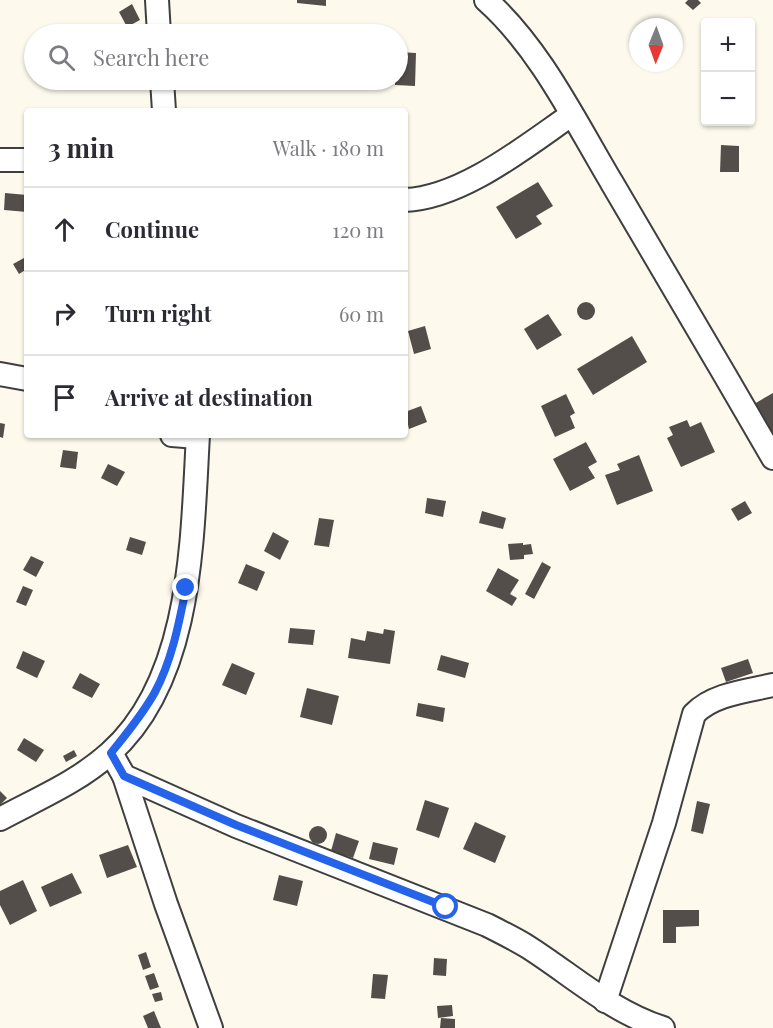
<!DOCTYPE html>
<meta charset="utf-8">
<style>
body{margin:0;font-family:"Playfair Display",serif;background:#f2f2f3;color:#2b2b33}
.controls{position:absolute;right:18px;top:18px;display:grid;overflow:hidden;border-radius:6px;box-shadow:0 2px 4px #0004}
.controls button{width:54px;height:54px;display:grid;place-items:center;padding:0;border:0;border-bottom:2px solid #e1e1e2;background:#fff;color:#2b2b33;font:30px sans-serif}
.compass{position:absolute;left:629px;top:18px;width:54px;height:54px;border-radius:50%;background:#fff;box-shadow:0 2px 4px #0004;rotate:181deg}
.stop{position:absolute;width:18px;height:18px;margin:-14px;border:4px solid #2563eb;border-radius:50%;background:#fff}
.stop.end{background:#2563eb;border-color:#fff;box-shadow:0 2px 6px #0008}
.list{margin:0;padding:0;list-style:none}
h2{display:flex;justify-content:space-between;align-items:center;height:78px;margin:0;padding:0 24px;font-size:26px}
h2 small{font-size:20px;font-weight:400;color:#7c7c81}
.list li{display:grid;grid-template-columns:39px 1fr auto;gap:18px;align-items:center;box-sizing:border-box;height:84px;padding:0 24px;border-top:2px solid #e1e1e2}
.list b{display:block;font-size:22px;white-space:nowrap}
.list em{font-size:20px;font-style:normal;color:#7c7c81}
.icon{flex:none;width:33px;height:33px;fill:none;stroke:currentColor;stroke-width:2;stroke-linecap:round;stroke-linejoin:round}
.map{position:relative;flex:none;width:773px;height:1028px;overflow:hidden}
.search{position:absolute;background:#fff;box-shadow:0 2px 4px #0004;left:24px;top:24px;width:384px;height:66px;display:flex;align-items:center;gap:15px;box-sizing:border-box;padding:0 21px;border-radius:33px;color:#7c7c81;font-size:22px}
.panel{position:absolute;background:#fff;box-shadow:0 2px 4px #0004;left:24px;top:108px;width:384px;height:330px;border-radius:6px}
.map>svg:first-child{display:block}
</style>
<div class="map">
<svg width="773" height="1028" viewBox="0 0 773 1028">
<rect width="100%" height="100%" fill="#fdfaed"/>
<g fill="#544e4a">
<path d="M 297,0 L 326,0 L 326,6 L 297,3 Z"/>
<path d="M 688,0 L 698,0 L 701,3 L 693,10 L 685,3 Z"/>
<path d="M 132,4 L 140,20 L 127,27 L 119,12 Z"/>
<path d="M 194,26 L 250,28 L 250,34 L 194,34 Z"/>
<path d="M 398,52 L 416,53 L 415,86 L 395,85 L 395,80 L 398,80 Z"/>
<path d="M 195,80 L 206,80 L 206,82 L 196,85 Z"/>
<path d="M 721,145 L 739,146 L 739,172 L 720,172 Z"/>
<path d="M 538,182 L 553,206 L 536,216 L 542,224 L 516,239 L 496,207 Z"/>
<path d="M 5,193 L 27,195 L 27,212 L 4,210 Z"/>
<path d="M 24,258 L 27,263 L 27,269 L 19,274 L 13,264 Z"/>
<circle cx="586" cy="311" r="9"/>
<path d="M 548,314 L 562,335 L 537,350 L 524,329 Z"/>
<path d="M 425,326 L 431,349 L 414,354 L 408,331 Z"/>
<path d="M 632,336 L 647,362 L 593,395 L 577,369 Z"/>
<path d="M 773,393 L 773,436 L 754,404 Z"/>
<path d="M 566,394 L 575,413 L 570,416 L 575,428 L 555,437 L 541,406 Z"/>
<path d="M 421,406 L 427,422 L 409,429 L 405,412 Z"/>
<path d="M 687,420 L 690,427 L 701,422 L 715,452 L 681,467 L 667,438 L 673,435 L 669,427 Z"/>
<path d="M 0,423 L 5,424 L 3,438 L 0,437 Z"/>
<path d="M 586,442 L 597,462 L 588,467 L 595,478 L 570,491 L 553,459 Z"/>
<path d="M 63,450 L 78,452 L 76,469 L 60,467 Z"/>
<path d="M 639,455 L 653,491 L 617,505 L 605,475 L 620,470 L 617,464 Z"/>
<path d="M 108,464 L 125,472 L 117,486 L 101,478 Z"/>
<path d="M 427,498 L 446,501 L 443,517 L 425,513 Z"/>
<path d="M 745,501 L 752,513 L 738,521 L 731,509 Z"/>
<path d="M 482,511 L 506,518 L 503,529 L 479,523 Z"/>
<path d="M 319,518 L 334,520 L 329,547 L 314,545 Z"/>
<path d="M 273,532 L 289,541 L 280,560 L 264,551 Z"/>
<path d="M 130,537 L 146,542 L 142,555 L 126,550 Z"/>
<path d="M 523,543 L 523,545 L 531,544 L 533,554 L 524,555 L 524,559 L 510,560 L 508,544 Z"/>
<path d="M 31,556 L 44,562 L 36,577 L 23,570 Z"/>
<path d="M 542,562 L 551,567 L 534,599 L 525,594 Z"/>
<path d="M 246,564 L 265,572 L 257,591 L 238,583 Z"/>
<path d="M 498,568 L 519,580 L 510,594 L 517,598 L 512,606 L 486,591 Z"/>
<path d="M 23,586 L 33,590 L 26,606 L 16,602 Z"/>
<path d="M 290,628 L 315,630 L 313,645 L 288,643 Z"/>
<path d="M 384,629 L 395,631 L 390,664 L 348,658 L 351,638 L 365,641 L 367,631 L 383,634 Z"/>
<path d="M 23,651 L 45,661 L 37,678 L 16,668 Z"/>
<path d="M 441,655 L 469,663 L 465,678 L 437,670 Z"/>
<path d="M 748,659 L 753,673 L 726,682 L 721,668 Z"/>
<path d="M 232,663 L 255,673 L 246,695 L 222,685 Z"/>
<path d="M 80,673 L 100,684 L 92,698 L 72,688 Z"/>
<path d="M 307,688 L 339,696 L 332,725 L 300,717 Z"/>
<path d="M 418,703 L 445,708 L 443,722 L 416,716 Z"/>
<path d="M 24,738 L 44,750 L 36,762 L 17,750 Z"/>
<path d="M 74,750 L 77,756 L 66,762 L 63,756 Z"/>
<path d="M 0,791 L 7,798 L 0,805 Z"/>
<path d="M 425,800 L 449,808 L 439,838 L 416,830 Z"/>
<path d="M 697,801 L 710,804 L 703,834 L 691,831 Z"/>
<path d="M 475,822 L 506,836 L 495,863 L 463,849 Z"/>
<circle cx="318" cy="835" r="9"/>
<path d="M 336,833 L 359,841 L 353,858 L 331,851 Z"/>
<path d="M 373,842 L 398,848 L 394,865 L 369,859 Z"/>
<path d="M 128,845 L 137,867 L 107,878 L 99,855 Z"/>
<path d="M 72,873 L 82,893 L 50,907 L 41,887 Z"/>
<path d="M 279,875 L 303,881 L 297,906 L 273,900 Z"/>
<path d="M 23,880 L 37,911 L 10,925 L 0,905 L 0,891 Z"/>
<path d="M 663,910 L 699,910 L 699,926 L 676,927 L 676,943 L 663,943 Z"/>
<path d="M 146,952 L 151,967 L 143,970 L 138,955 Z"/>
<path d="M 434,958 L 447,959 L 446,976 L 433,975 Z"/>
<path d="M 154,973 L 159,987 L 150,990 L 145,976 Z"/>
<path d="M 373,974 L 388,975 L 385,999 L 371,998 Z"/>
<path d="M 161,992 L 163,1000 L 155,1002 L 152,994 Z"/>
<path d="M 452,1005 L 453,1016 L 438,1018 L 437,1006 Z"/>
<path d="M 154,1011 L 161,1028 L 148,1028 L 143,1016 Z"/>
<path d="M 441,1018 L 455,1019 L 455,1028 L 440,1028 Z"/>
</g>
<g fill="none" stroke-linecap="round" stroke-linejoin="round">
<g stroke="#3f3f3f" stroke-width="26">
<g id="minor">
<path d="M 157,0 L 159,34"/>
<path d="M 486,0 C 540,48 575,121 612,183 C 666,275 720,366 773,458"/>
<path d="M 162,80 L 164,111"/>
<path d="M 0,160 L 27,160"/>
<path d="M 405,200 C 462,198 526,146 571,115"/>
<path d="M 0,374 L 27,379"/>
<path d="M 172,435 L 197,437"/>
<path d="M 111,753 L 124,776 L 236,826 L 487,925 C 501,932 515,939 528,947 C 572,975 612,1012 663,1028"/>
<path d="M 124,776 L 166,904 L 211,1028"/>
<path d="M 0,819 C 37,799 78,782 110,753 C 193,679 192,538 198,435"/>
<path d="M 605,1001 L 664,823 L 694,714 C 713,694 747,691 773,685"/>
</g>
</g>
<use href="#minor" stroke="#fff" stroke-width="22"/>
</g>
<g fill="none" stroke-linecap="round" stroke-linejoin="round">
<path stroke="#2563eb" stroke-width="8" d="M 186,588 C 179,623 172,660 155,692 C 143,714 127,733 111,753 L 124,776 L 236,825 L 446,907"/>
</g>
</svg>
<div class="controls">
<button>+</button>
<button>−</button>
</div>
<svg class="compass" viewBox="-18 -18 36 36"><path d="M0-13l5 13h-10z" fill="#e53935"/><path d="M0 13l5-13h-10z" fill="#7c7c81"/></svg>
<div class="stop" style="left:446px;top:907px"></div>
<div class="stop end" style="left:186px;top:588px"></div>
<div class="search"><svg class="icon" aria-label="search" viewBox="0 0 24 24"><circle cx="10" cy="10" r="6"/><path d="M15 15l6 6"/></svg>Search here</div>
<section class="panel">
<h2>3 min<small>Walk · 180 m</small></h2>
<ul class="list">
<li><svg class="icon" aria-label="ahead" viewBox="0 0 24 24"><path d="M12 20V5M6 11l6-6 6 6"/></svg><div><b>Continue</b></div><em>120 m</em></li>
<li><svg class="icon" aria-label="right" viewBox="0 0 24 24"><path d="M7 20v-9h11M14 6l5 5-5 5"/></svg><div><b>Turn right</b></div><em>60 m</em></li>
<li><svg class="icon" aria-label="arrive" viewBox="0 0 24 24"><path d="M6 21V4h12l-3 4 3 4H6"/></svg><div><b>Arrive at destination</b></div></li>
</ul>
</section>
</div>
